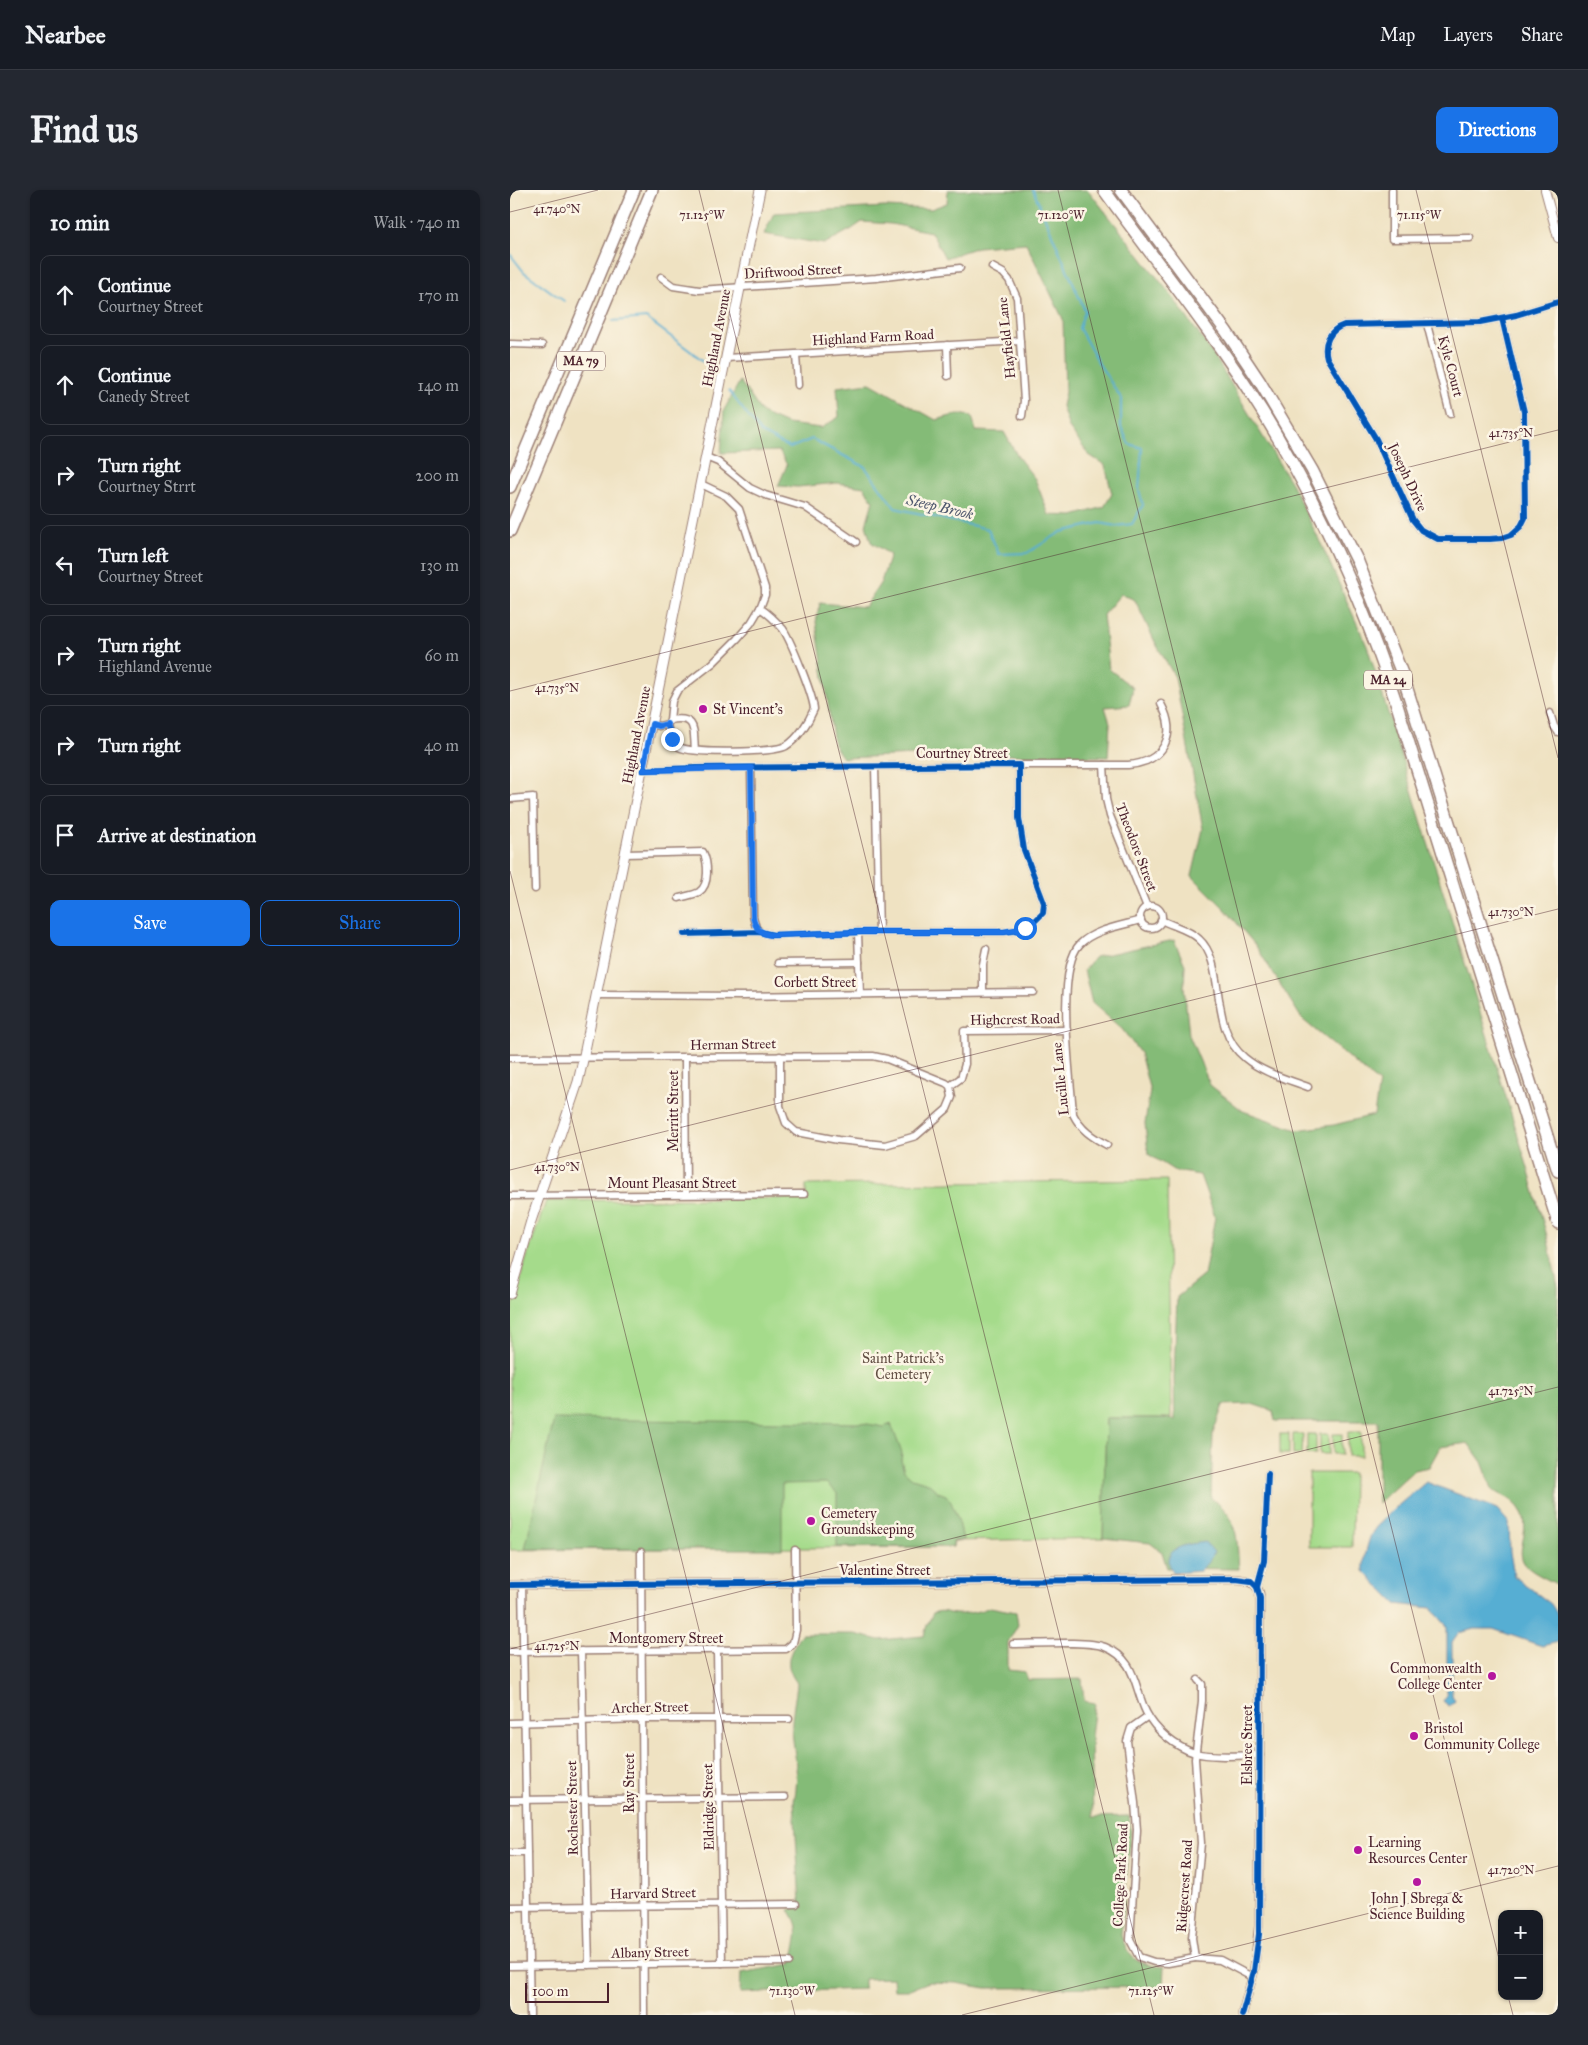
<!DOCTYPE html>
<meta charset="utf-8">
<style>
body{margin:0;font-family:"IM FELL Great Primer",serif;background:#242831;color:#f1f3f6}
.controls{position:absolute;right:15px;bottom:15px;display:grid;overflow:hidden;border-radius:10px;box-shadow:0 1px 4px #0004}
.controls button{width:45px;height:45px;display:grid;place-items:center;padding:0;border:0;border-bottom:1px solid #363941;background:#171b24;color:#f1f3f6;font:25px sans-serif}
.scale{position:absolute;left:15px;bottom:12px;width:84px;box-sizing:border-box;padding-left:5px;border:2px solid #4a1f2b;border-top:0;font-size:14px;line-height:18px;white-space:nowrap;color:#4a1f2b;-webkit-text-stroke:4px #fcf5e5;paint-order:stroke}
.stop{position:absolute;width:15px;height:15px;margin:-11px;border:4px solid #1a73e8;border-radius:50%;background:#fff}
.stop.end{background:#1a73e8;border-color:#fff;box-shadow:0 1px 5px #0008}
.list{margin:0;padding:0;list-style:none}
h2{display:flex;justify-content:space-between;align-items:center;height:65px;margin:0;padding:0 20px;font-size:21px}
h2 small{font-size:16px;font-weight:400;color:#9ea1a6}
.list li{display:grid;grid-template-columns:32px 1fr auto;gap:15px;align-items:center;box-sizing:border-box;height:80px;margin:0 10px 10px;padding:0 10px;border:1px solid #363941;border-radius:10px}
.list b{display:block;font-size:19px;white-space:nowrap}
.list p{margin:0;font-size:16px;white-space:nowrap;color:#9ea1a6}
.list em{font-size:16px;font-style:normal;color:#9ea1a6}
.actions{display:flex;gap:10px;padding:15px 20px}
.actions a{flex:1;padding:11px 0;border:1px solid #1a73e8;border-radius:10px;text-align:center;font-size:18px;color:#1a73e8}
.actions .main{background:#1a73e8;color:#fff}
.icon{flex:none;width:28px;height:28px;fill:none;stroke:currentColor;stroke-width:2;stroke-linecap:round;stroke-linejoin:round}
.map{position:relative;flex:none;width:1048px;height:1825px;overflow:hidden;border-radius:10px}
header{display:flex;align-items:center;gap:30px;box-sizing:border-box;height:70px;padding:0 25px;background:#171b24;border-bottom:1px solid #363941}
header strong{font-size:24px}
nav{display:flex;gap:28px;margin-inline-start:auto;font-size:18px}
.intro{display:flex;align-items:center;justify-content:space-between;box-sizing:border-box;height:120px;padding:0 30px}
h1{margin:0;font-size:35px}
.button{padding:12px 22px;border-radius:10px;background:#1a73e8;color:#fff;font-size:18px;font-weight:700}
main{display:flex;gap:30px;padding:0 30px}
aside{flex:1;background:#171b24;border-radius:10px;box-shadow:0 1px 4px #0004}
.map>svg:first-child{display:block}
</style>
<header>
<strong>Nearbee</strong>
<nav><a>Map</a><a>Layers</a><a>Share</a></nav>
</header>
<div class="intro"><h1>Find us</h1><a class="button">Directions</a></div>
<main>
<aside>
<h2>10 min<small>Walk · 740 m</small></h2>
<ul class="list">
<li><svg class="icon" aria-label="ahead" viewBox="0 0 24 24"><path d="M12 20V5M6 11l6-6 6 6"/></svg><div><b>Continue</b><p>Courtney Street</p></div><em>170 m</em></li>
<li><svg class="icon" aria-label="ahead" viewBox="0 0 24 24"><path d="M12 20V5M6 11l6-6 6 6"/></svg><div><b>Continue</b><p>Canedy Street</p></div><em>140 m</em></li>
<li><svg class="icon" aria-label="right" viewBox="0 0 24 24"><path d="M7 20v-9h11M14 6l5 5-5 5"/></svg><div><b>Turn right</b><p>Courtney Strrt</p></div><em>200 m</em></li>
<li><svg class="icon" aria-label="left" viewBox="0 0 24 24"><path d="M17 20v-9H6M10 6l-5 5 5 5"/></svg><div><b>Turn left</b><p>Courtney Street</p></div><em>130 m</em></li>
<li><svg class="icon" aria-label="right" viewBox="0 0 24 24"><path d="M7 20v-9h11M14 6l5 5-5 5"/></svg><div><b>Turn right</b><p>Highland Avenue</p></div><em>60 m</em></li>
<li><svg class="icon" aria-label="right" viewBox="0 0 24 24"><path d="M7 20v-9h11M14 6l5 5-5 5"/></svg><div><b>Turn right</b></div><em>40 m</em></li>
<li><svg class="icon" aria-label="arrive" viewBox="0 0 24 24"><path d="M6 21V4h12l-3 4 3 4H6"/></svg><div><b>Arrive at destination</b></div></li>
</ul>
<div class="actions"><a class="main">Save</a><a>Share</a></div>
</aside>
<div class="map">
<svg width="1048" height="1825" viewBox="0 0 1048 1825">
<rect width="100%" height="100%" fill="#fcf5e5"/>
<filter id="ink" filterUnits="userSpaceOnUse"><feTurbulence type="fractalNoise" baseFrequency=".02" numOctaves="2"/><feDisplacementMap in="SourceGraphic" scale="10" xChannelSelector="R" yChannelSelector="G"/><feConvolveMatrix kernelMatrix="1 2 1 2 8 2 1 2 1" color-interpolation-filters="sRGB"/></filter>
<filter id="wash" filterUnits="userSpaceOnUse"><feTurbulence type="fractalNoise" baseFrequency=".0096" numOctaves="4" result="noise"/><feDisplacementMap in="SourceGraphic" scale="20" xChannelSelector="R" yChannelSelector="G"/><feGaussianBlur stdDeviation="1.12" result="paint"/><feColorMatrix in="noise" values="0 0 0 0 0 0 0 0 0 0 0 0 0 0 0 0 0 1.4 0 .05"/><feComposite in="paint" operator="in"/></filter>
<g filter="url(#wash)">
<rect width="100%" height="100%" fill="#efe2c2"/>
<g fill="#a5db8b" stroke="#787d5b">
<path d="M 657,990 L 661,1228 L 596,1228 L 593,1348 L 444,1351 L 443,1357 L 0,1360 L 0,1127 L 16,1070 L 36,1011 L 296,1008 L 296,995 Z"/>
<rect x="838" y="1242" width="13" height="24"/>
<rect x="770" y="1244" width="9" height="20"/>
<path d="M 783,1244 L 793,1244 L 792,1264 L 783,1264 Z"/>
<rect x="797" y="1244" width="9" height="20"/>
<rect x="810" y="1244" width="9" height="20"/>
<rect x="823" y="1244" width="9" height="20"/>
<path d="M 799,1283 L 843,1283 L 842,1357 L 799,1357 Z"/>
</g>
<g fill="#84bb77" stroke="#676d51">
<path d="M 438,0 L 578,0 L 661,105 L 703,164 L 782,295 L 813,358 L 857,456 L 867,487 L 1017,975 L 1037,1046 L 1048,1097 L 1048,1395 C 1038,1389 1017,1381 1013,1371 C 1009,1362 1013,1353 1014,1344 C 1018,1320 1004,1309 983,1301 L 972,1272 L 958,1253 L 930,1257 L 919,1277 L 904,1280 L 868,1313 L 868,1231 L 765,1231 L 763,1221 L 742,1214 L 713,1215 L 703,1243 L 701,1308 C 730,1329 726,1346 729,1379 L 657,1378 L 652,1362 L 640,1353 L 593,1348 L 596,1228 L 653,1228 L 665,1230 L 664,1188 L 667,1107 L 694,1085 L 705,1027 L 690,985 L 665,981 L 638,964 L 635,933 L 640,901 L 630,863 L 612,839 L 582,813 L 574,780 L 585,767 L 664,750 L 675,775 L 674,797 L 679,845 L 700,895 L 733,921 L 787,940 L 824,935 L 864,925 L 869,893 L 792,829 L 746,756 L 715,719 L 682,686 L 693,639 L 665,487 L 646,454 L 625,410 L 611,404 L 593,425 L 599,479 L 623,498 L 619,515 L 595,517 L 600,533 L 598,567 L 431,564 L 333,568 L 324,555 L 306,432 L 310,413 L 355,417 L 371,392 L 380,365 L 361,352 L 356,335 L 363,311 L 354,297 L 327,293 L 288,297 L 268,296 L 277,275 L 269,261 L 211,263 L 214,220 L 230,191 L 252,223 L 277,234 L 311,238 L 329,227 L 327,197 L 360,193 L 426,230 L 448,224 L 462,226 L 466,241 L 494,242 L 508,267 L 525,289 L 539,325 L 563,326 L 594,317 L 602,304 L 595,275 L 579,265 L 559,238 L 552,216 L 555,202 L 553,129 L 516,53 L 468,57 L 435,68 L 421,42 L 381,34 L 352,32 L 342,39 L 314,54 L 254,44 L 264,23 L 375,17 L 421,19 L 437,13 Z"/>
<path d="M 44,1229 L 352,1233 L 374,1237 L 381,1234 L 392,1263 L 391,1270 L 394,1281 L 402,1288 L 418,1293 L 428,1302 L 436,1305 L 441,1312 L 449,1332 L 453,1350 L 443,1351 L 443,1357 L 327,1357 L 327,1303 L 316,1293 L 272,1294 L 272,1359 L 15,1359 Z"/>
<path d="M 480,1417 L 506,1422 L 508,1435 L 498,1452 L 498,1480 L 515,1482 L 518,1490 L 572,1489 L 574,1511 L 585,1513 L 581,1547 L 583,1627 L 619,1626 L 621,1643 L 611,1745 C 620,1771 627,1774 654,1777 L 653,1797 L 476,1798 L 446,1793 L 419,1792 L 398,1800 L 384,1800 L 383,1788 L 354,1789 L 354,1799 L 230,1803 L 231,1783 L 282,1774 C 285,1752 294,1740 279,1720 L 290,1715 L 284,1611 C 290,1587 284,1564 282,1540 C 281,1525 286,1508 287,1493 C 272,1473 280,1463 291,1444 L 345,1444 L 369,1450 L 414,1446 L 417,1435 L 423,1423 C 435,1419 434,1423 445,1424 C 453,1425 473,1421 480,1417 Z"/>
</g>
<g fill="#56aed3" stroke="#50667f">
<path d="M 916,1292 L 987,1319 L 999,1333 L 1000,1362 L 1004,1386 L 1041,1414 L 1048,1425 L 1048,1452 L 1032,1456 L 983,1439 L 964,1439 L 949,1443 L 942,1453 L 942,1505 L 945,1511 L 939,1516 L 933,1511 L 937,1505 L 937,1436 L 921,1418 L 886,1414 L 854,1381 C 853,1373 858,1350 862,1343 C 872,1327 901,1305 916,1292 Z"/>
<path d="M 695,1352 L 704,1362 L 699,1371 L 690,1381 L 663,1383 L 658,1371 C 660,1355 681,1354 695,1352 Z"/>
</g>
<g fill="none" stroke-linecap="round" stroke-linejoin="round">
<g stroke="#56aed3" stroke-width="2">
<path d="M 0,64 L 14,82 L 54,111"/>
<path d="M 103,131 L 136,128 L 199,175"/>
<path d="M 219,201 L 251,243 L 280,258 L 302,249 L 355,277 L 385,318 L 478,339 L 489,364 L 517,363 L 551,342 L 590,333 L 606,336 L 622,334 L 633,315 L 629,300 L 632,258 L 619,254 L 611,237 L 611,208 L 589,174 L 569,138 L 575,121 L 523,0"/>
</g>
</g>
</g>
<g filter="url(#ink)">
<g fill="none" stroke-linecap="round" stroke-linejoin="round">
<g stroke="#9c8076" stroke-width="9">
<g id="minor">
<path d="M 882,0 L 882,49 L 960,48"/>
<path d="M 482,77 L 493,83 L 499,90 L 507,108 L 514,211 L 512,226"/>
<path d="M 151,87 L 163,96 L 189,100 L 366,88 L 450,78"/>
<path d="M 992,128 L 1014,222 L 1015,328 L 1011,336 L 1001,345 L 992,348 L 980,349 L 928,349 L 911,340 L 903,330 L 866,249 L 817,168 C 813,154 819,140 834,135 L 970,132 L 1006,125 L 1048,112"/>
<path d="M 917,134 L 940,224"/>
<path d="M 0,154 L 32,155"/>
<path d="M 437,155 L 438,186"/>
<path d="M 286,165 L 288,195"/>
<path d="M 216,168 L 510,151"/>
<path d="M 196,267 L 208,272 L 240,298 L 255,305 L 295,317 L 346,352"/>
<path d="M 1040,523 L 1044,536 L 1048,542"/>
<path d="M 160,530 L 162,511 L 167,501 L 203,473 L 227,449 L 241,433 L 250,418"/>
<path d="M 159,532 L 160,530 C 188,525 183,541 185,560"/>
<path d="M 142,534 L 149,536 L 157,534 C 158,542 161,552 169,557 C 182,564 263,563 276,556 C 288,549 299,531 304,519 C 303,505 281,451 273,439 C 266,431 259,424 250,418 L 255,405 L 255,398 L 229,319 L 216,306 L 191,294"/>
<path d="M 509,575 L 618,575 C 654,572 668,545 651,514"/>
<path d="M 594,575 L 596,609 L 600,626 L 637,717"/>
<path d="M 365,577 L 369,742"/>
<path d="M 241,578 L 243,726 L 246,738 L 250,742"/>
<path d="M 133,580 L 187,578 L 509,575 L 509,628 L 514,660 L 534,713 L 533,723 L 521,735 L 508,740 L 494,742 L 351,742 L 263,745 L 250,742 L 174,744"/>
<path d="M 0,609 L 23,607 L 25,699"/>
<path d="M 116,664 L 193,662 C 198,672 200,695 189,702 C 184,705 175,706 169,708"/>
<circle cx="641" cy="727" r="11"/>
<path d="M 651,730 C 663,736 680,740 689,749 C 717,774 698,839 735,868 C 753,883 777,889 798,897"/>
<path d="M 348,742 L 350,804"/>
<path d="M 268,773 L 349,772"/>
<path d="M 473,802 L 473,774 L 476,759"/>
<path d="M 87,805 L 232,806 L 523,802"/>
<path d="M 270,866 L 270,916 L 276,933 L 286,942 L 328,950 L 375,955 L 406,946 L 437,919 L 442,907 L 440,896"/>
<path d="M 0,868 L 363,866 L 377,869 L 436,893 L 440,896"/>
<path d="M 175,868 L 176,1004"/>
<path d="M 440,896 L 451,888 L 455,874 L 454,841 L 557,840"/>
<path d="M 597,955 C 582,947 571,940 563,924 C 561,889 545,779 570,754 C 585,739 612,736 631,730"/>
<path d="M 0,1006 L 294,1004"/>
<path d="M 131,1362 L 134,1825"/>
<path d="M 12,1394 L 20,1825"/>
<path d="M 747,1397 L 754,1371 L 758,1284"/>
<path d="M 503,1454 C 524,1454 578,1450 595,1457 C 626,1469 624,1497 636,1522 C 645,1540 665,1557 685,1563 C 705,1568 729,1565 750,1565"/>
<path d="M 71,1461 L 79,1775"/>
<path d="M 207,1461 L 212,1773"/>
<path d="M 0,1462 L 276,1459 L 283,1453 L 286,1440 L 285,1360"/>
<path d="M 688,1490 L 692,1494 L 692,1511 L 685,1569 L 691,1653 L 682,1748 L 685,1768 L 710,1770 L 742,1787"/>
<path d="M 638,1526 L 621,1538 L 617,1551 L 625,1613 L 627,1640 L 620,1750 L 629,1767 L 644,1772 L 658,1773 L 685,1768"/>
<path d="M 0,1533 L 132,1529 L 279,1529"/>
<path d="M 0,1610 L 275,1607"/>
<path d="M 0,1663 L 17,1663"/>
<path d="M 0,1717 L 286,1714"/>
<path d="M 0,1776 L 279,1772"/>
</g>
</g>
<g stroke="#9c8076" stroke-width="10">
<g id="tertiary">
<path d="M 1035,0 L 1048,48"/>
<path d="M 0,1395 L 726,1389 C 740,1390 749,1393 750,1408 L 749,1736 L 744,1781 L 732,1825"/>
</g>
</g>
<g stroke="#9c8076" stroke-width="11">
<path id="secondary" d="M 0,1104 L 21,1031 L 68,892 L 73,870 L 250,0"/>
</g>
<g stroke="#9c8076" stroke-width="14">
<g id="motorway">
<path d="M 594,0 C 647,73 704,144 752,221 C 809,314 853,412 887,515 L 1048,1033"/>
<path d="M 611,0 L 716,141 L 750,192 L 802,280 L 848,372 L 893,486 L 1048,981"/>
<path d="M 0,297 L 124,0"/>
<path d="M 0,341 L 142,0"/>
</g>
</g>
<use href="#minor" stroke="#fff" stroke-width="6"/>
<use href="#tertiary" stroke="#fff" stroke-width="8"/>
<use href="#secondary" stroke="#fff" stroke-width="9"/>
<use href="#motorway" stroke="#fff" stroke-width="11"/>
<g stroke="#fcf5e5" stroke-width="9">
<g id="cycleway">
<path d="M 992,128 L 1014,222 L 1015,328 L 1011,336 L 1001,345 L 992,348 L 980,349 L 928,349 L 911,340 L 903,330 L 866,249 L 817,168 C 813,154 819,140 834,135 L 970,132 L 1006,125 L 1048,112"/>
<path d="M 133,580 L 187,578 L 509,575 L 509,628 L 514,660 L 534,713 L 533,723 L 521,735 L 508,740 L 494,742 L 351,742 L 263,745 L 250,742 L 174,744"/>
<path d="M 0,1395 L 726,1389 L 741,1391 L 747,1397"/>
<path d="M 732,1825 L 744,1781 L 749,1744 L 750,1408 L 747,1397 L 754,1371 L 758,1284"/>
</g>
</g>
<use href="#cycleway" stroke="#0057b8" stroke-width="6"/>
</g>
</g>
<g fill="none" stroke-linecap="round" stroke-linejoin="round" filter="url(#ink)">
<path stroke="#1a73e8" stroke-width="6" d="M 162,549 L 157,534 L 149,536 L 142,534 L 133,580 L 241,578 L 243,726 C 245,739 250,744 263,745 L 351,742 L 494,742 L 515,738"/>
</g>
<path fill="none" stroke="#4a1f2b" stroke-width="1" stroke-opacity="0.45" d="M 189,0 L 644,1825M 548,0 L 992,1781M 906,0 L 1048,568M 0,22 L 88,0M 0,501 L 1048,240M 0,681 L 285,1825M 0,980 L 1048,719M 0,1459 L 1048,1197M 998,1806 L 1003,1825M 452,1825 L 1048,1676"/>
<g fill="#b5179e" stroke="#fcf5e5" stroke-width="2">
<circle cx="193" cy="519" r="5"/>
<circle cx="301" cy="1331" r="5"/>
<circle cx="982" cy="1486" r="5"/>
<circle cx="904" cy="1546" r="5"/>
<circle cx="848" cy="1660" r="5"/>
<circle cx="907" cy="1692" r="5"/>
</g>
<g text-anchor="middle" stroke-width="5" stroke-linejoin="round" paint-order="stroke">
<g fill="#fcf5e5" stroke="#7f5f63" stroke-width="1">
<rect x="47" y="161.5" width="48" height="19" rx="4"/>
<rect x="854" y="480.5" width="48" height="19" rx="4"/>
</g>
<g font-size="12" font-weight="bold" fill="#4a1f2b">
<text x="71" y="175">MA 79</text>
<text x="878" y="494">MA 24</text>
</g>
<g font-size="14" fill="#4a1f2b" stroke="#fcf5e5">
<text transform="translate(283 81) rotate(-3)" y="5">Driftwood Street</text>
<text transform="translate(363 147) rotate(-3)" y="5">Highland Farm Road</text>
<text transform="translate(206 148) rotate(-79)" y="5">Highland Avenue</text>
<text transform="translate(496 148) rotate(-96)" y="5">Hayfield Lane</text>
<text transform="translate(941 176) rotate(75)" y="5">Kyle Court</text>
<text transform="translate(898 287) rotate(65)" y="5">Joseph Drive</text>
<text transform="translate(126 545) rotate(-79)" y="5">Highland Avenue</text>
<text x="452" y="568">Courtney Street</text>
<text transform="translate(627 657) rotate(69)" y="5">Theodore Street</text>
<text x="305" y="797">Corbett Street</text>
<text transform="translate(505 829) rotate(-1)" y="5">Highcrest Road</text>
<text transform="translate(223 854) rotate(-1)" y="5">Herman Street</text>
<text transform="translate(550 889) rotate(-96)" y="5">Lucille Lane</text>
<text transform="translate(163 921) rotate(-90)" y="5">Merritt Street</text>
<text x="162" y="998">Mount Pleasant Street</text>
<text x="375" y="1385">Valentine Street</text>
<text x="156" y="1453">Montgomery Street</text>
<text transform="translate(140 1517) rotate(-1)" y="5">Archer Street</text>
<text transform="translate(737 1555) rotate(-90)" y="5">Elsbree Street</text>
<text transform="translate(119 1593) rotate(-90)" y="5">Ray Street</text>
<text transform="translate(198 1617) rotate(-91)" y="5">Eldridge Street</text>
<text transform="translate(62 1618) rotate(-91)" y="5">Rochester Street</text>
<text transform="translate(610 1685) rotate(-87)" y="5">College Park Road</text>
<text transform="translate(674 1696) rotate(-86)" y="5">Ridgecrest Road</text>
<text transform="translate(143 1703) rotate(-1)" y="5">Harvard Street</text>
<text transform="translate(140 1762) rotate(-1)" y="5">Albany Street</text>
</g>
<g font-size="14" fill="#4a1f2b" stroke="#fcf5e5" text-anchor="start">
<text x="203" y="524">St Vincent's</text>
<text x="311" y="1328">Cemetery<tspan x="311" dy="16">Groundskeeping</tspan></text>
<text x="972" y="1483" text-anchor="end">Commonwealth<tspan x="972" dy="16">College Center</tspan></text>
<text x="914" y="1543">Bristol<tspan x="914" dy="16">Community College</tspan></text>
<text x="858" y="1657">Learning<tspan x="858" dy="16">Resources Center</tspan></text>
<text x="907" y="1713" text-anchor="middle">John J Sbrega &amp;<tspan x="907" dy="16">Science Building</tspan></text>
</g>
<g font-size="14" fill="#614e43" stroke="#fcf5e5">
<text x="393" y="1173">Saint Patrick's<tspan x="393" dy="16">Cemetery</tspan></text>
</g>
<g font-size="15" font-style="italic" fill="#4f586e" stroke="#fcf5e5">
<text transform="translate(430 317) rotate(13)" y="5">Steep Brook</text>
</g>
</g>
<g font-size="12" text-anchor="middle" fill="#4a1f2b" stroke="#fcf5e5" stroke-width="5" stroke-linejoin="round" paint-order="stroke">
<text x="47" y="23">41.740°N</text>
<text x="192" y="29">71.125°W</text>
<text x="551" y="29">71.120°W</text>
<text x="909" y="29">71.115°W</text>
<text x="1001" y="247">41.735°N</text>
<text x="47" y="502">41.735°N</text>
<text x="1001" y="726">41.730°N</text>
<text x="47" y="981">41.730°N</text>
<text x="1001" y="1205">41.725°N</text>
<text x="47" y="1460">41.725°N</text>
<text x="1001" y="1684">41.720°N</text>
<text x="282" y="1805">71.130°W</text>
<text x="641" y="1805">71.125°W</text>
</g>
</svg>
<div class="controls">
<button>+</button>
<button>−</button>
</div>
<div class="scale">100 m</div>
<div class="stop" style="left:515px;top:738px"></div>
<div class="stop end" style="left:162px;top:549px"></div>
</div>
</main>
